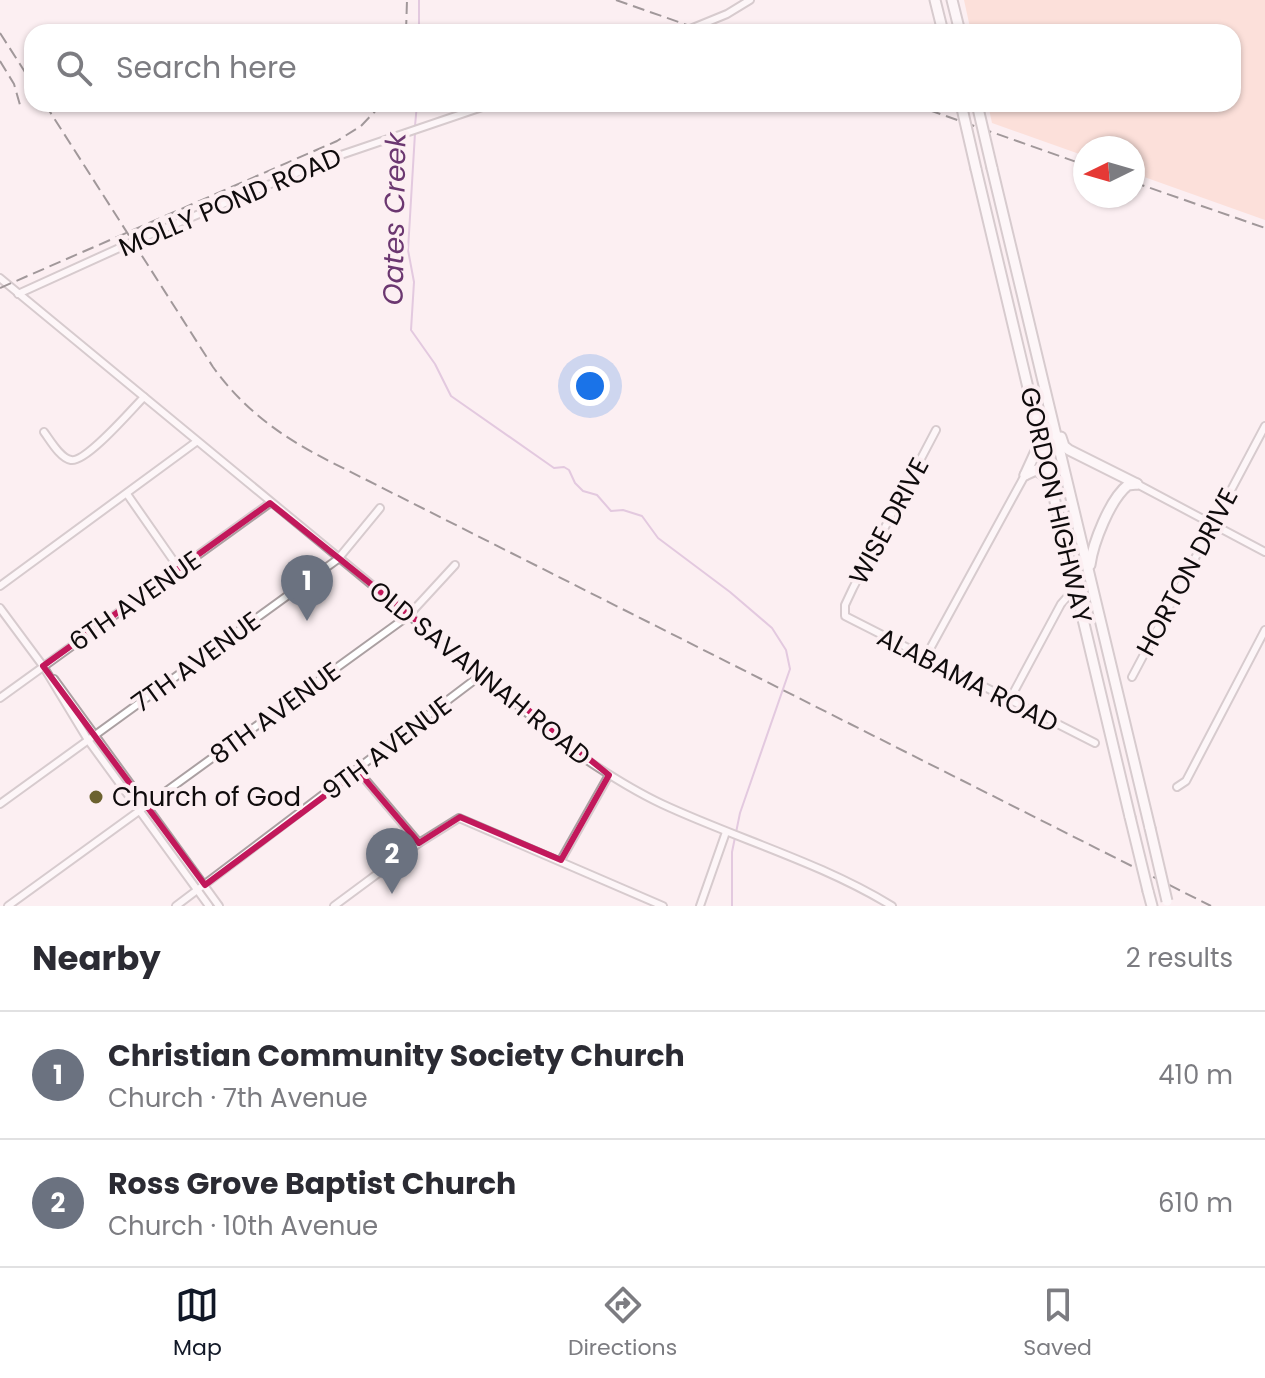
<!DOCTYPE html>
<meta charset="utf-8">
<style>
body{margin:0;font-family:Poppins,sans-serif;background:#f7f7f7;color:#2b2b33}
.compass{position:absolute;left:1073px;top:136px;width:72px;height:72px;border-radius:50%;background:#fff;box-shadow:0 2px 6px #0004;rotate:265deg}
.you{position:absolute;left:590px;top:386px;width:28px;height:28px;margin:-20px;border:6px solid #fff;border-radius:50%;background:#1a73e8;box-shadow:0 0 0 12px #1a73e833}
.badge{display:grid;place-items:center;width:52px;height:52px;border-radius:50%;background:#111827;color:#fff;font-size:26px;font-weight:700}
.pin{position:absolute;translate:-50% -66px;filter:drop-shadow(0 2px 4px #0008)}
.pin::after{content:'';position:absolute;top:42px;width:28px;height:24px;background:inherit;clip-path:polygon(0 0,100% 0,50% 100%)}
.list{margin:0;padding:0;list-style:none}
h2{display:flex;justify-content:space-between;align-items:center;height:104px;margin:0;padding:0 32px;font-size:34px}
h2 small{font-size:26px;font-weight:400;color:#7c7c81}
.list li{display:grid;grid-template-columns:52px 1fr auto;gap:24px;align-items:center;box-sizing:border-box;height:128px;padding:0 32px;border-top:2px solid #e1e1e2}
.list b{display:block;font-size:30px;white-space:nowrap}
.list p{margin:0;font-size:26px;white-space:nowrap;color:#7c7c81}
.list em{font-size:26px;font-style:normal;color:#7c7c81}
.icon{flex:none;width:44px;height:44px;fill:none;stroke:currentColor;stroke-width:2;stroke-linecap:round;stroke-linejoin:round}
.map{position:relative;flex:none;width:1265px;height:906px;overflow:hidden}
.search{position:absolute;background:#fff;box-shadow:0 2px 6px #0004;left:24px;right:24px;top:24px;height:88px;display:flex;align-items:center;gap:20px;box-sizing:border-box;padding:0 28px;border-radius:24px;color:#7c7c81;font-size:30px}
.sheet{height:360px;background:#fff}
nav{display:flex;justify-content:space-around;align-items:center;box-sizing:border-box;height:112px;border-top:2px solid #e1e1e2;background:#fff;font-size:22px;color:#7c7c81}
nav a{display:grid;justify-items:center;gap:4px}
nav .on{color:#111827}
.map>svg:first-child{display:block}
</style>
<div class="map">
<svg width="1265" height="906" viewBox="0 0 1265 906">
<rect width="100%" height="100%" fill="#fceff2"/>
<path fill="#fccebc" d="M 964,0 L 1265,0 L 1265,220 L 1133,173 L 1133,148 L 1085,148 L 1085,156 L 992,123 L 988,104 L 1233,104 L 1233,32 L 971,32 Z"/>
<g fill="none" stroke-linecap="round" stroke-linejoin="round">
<g stroke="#c59bc8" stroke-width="2">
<path d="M 419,0 L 419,32"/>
<path d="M 415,126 L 417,104"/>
<path d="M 415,133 L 408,250 L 414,282 L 411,330 L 435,364 L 451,396 L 554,468 L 564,467 L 569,470 L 575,483 L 583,491 L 597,495 L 611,511 L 623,510 L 642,516 L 658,538 L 730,592 L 772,628 L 786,650 L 790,669 L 740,813 L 732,852 L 732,906"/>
</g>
<g stroke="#aba0a2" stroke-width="10">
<g id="minor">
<path d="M 683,32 L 727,14 L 750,0"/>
<path d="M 0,278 L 572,750 C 601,770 630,789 662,804 C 737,839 820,862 892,906"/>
<path d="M 18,294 L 128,244 L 332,158 L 491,104"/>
<path d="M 936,430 L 853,588 L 845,605 L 845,616 L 1095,743"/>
<path d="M 44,432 C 50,440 60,458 71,460 C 86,463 132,409 144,397"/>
<path d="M 1137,484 L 1265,552"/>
<path d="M 127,494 L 180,570"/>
<path d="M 0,586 L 196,442"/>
<path d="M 0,608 L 43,666 L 88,740 L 209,906"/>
<path d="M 925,658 L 1025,475"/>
<path d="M 1132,677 L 1265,426"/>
<path d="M 54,679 L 219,906"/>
<path d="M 0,698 L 270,503"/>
<path d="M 1009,701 L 1061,604 L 1068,596 L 1076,593"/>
<path d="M 358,771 L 419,843"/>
<path d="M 1177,787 L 1186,781 L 1265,630"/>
<path d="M 0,804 L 338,559 L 380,508"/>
<path d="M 561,860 L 609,775"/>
<path d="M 8,906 L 408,616 L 455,565"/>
<path d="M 176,906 L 481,675"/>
<path d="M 334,906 L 419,843 L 459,818 L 663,906"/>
<path d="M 700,906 L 726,832"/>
</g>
</g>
<g stroke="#aba0a2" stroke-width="13">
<g id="highway">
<path d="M 935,0 L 943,32"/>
<path d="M 952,0 L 960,32"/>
<path d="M 992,168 L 1150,828"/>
<path d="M 976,169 L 1130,817"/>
<path d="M 1061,437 L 1064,446 L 1069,450 L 1137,484"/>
<path d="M 1025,475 L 1041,440"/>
<path d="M 1025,475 L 1036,470 L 1052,481"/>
<path d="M 1090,565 C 1093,543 1110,499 1128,485 L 1137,484"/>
<path d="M 1148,891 L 1152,906"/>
</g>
</g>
<use href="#minor" stroke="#fff" stroke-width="6"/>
<use href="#highway" stroke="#fff" stroke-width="9"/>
<g stroke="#342f30" stroke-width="2" stroke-dasharray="12 6" stroke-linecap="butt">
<path d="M 616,0 L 707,32"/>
<path d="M 406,32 L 407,0"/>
<path d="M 0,33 L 32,83"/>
<path d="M 0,61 L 14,84 L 20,105"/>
<path d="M 45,104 L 213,367 C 245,411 282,437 329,461 L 1211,906"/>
<path d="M 912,104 L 1085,165"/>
<path d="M 1133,182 L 1265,228"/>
<path d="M 0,288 L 337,141 L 361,126 L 382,104"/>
</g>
<g stroke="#aba0a2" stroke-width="13" stroke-linecap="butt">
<g id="highway-bridge">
<path d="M 961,104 L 976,169"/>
<path d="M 977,104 L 992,168"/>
<path d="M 1130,817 L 1148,891"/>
<path d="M 1150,828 L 1167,901"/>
</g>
</g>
<use href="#highway-bridge" stroke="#fff" stroke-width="9"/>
</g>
<path d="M0 0H1265V906H0ZM 270,503 L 609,775 L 561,860 L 460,817 L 419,843 L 358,771 L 205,885 L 43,666 Z" fill="#fceff2" fill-opacity=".55" fill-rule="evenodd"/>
<path fill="none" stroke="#c2185b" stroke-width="6" stroke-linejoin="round" d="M 270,503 L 609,775 L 561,860 L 460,817 L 419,843 L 358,771 L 205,885 L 43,666 Z"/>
<circle fill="#6c622f" stroke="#fceff2" stroke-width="3" cx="96" cy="797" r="8"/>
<g text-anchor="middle" stroke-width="8" stroke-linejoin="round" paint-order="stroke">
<g font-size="26" fill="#0f0b0c" stroke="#fceff2">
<text transform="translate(230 202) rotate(-23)" y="9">MOLLY POND ROAD</text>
<text transform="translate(1056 505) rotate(77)" y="9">GORDON HIGHWAY</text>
<text transform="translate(889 521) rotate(-62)" y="9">WISE DRIVE</text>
<text transform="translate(1187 572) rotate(-62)" y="9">HORTON DRIVE</text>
<text transform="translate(135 601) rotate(-35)" y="9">6TH AVENUE</text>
<text transform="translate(196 662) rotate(-36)" y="9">7TH AVENUE</text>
<text transform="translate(480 673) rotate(39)" y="9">OLD SAVANNAH ROAD</text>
<text transform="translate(968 680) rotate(27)" y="9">ALABAMA ROAD</text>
<text transform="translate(275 713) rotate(-36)" y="9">8TH AVENUE</text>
<text transform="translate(387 748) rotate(-37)" y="9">9TH AVENUE</text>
</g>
<g font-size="26" fill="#0f0b0c" stroke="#fceff2" text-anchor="start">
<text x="112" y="806">Church of God</text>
</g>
<g font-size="28" font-style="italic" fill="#6b3770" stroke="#fceff2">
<text transform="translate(394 219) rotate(-89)" y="10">Oates Creek</text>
</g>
</g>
</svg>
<svg class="compass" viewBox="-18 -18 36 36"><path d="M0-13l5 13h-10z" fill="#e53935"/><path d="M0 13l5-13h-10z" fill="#7c7c81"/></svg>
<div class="you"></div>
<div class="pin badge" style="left:307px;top:621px;background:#6b7280">1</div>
<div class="pin badge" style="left:392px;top:894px;background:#6b7280">2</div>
<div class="search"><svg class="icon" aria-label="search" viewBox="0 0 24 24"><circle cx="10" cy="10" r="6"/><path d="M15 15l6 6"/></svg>Search here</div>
</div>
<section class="sheet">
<h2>Nearby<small>2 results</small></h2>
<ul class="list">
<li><span class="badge" style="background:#6b7280">1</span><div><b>Christian Community Society Church</b><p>Church · 7th Avenue</p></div><em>410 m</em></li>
<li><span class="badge" style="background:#6b7280">2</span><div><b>Ross Grove Baptist Church</b><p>Church · 10th Avenue</p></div><em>610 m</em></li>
</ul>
</section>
<nav>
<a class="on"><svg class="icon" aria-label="map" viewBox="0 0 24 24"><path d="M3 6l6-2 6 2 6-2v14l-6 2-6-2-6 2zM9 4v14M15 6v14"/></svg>Map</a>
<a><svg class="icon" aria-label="directions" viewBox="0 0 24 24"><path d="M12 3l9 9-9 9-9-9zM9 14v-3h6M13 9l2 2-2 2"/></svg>Directions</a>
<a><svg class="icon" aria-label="saved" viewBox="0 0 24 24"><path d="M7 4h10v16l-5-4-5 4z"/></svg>Saved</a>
</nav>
